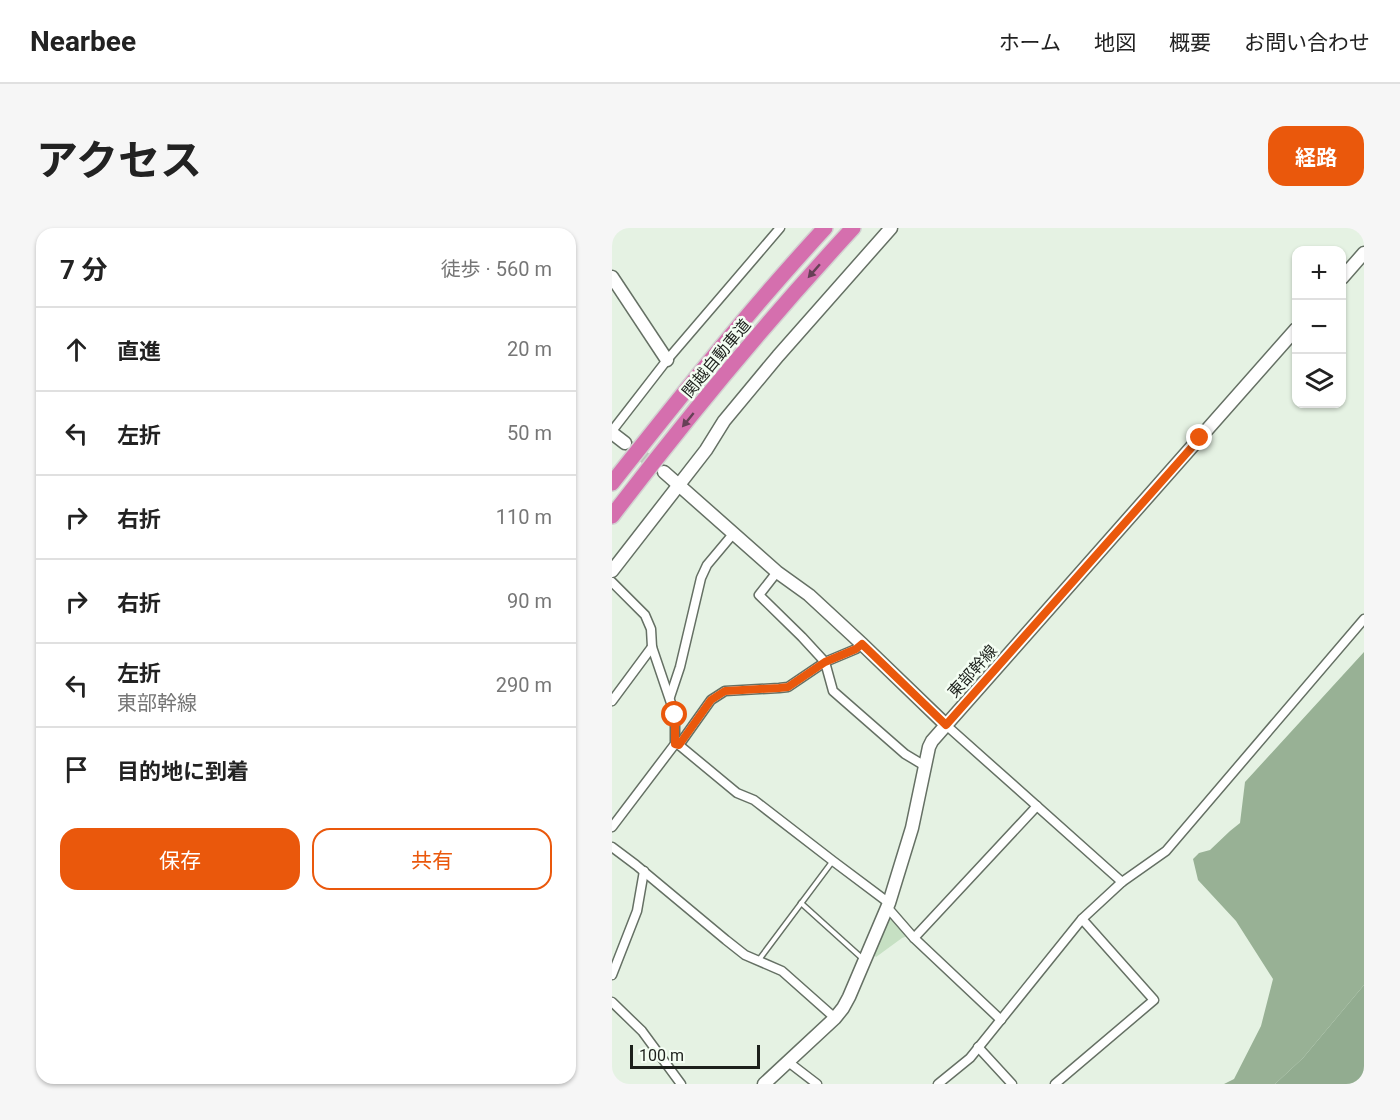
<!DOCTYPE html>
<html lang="ja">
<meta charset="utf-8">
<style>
body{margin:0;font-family:Roboto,"Noto Sans JP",sans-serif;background:#f6f6f6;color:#222}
.controls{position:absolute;right:18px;top:18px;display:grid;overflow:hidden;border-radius:12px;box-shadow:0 2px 4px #0004}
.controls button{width:54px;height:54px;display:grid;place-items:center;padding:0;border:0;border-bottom:2px solid #e0e0e0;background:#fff;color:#222;font:30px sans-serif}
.scale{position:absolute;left:18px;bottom:15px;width:130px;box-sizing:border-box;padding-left:6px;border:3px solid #1c201b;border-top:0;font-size:16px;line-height:21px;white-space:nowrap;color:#1c201b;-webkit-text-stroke:4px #f4fef3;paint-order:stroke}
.stop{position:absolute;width:18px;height:18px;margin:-14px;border:4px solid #ea580c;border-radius:50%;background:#fff}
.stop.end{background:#ea580c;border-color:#fff;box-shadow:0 2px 6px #0008}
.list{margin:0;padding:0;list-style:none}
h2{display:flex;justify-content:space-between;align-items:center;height:78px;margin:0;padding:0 24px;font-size:26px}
h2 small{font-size:20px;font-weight:400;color:#767676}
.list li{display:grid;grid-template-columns:39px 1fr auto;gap:18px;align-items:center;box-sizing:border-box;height:84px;padding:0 24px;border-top:2px solid #e0e0e0}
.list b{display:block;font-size:22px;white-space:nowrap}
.list p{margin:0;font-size:20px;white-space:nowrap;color:#767676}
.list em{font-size:20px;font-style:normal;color:#767676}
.actions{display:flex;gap:12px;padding:18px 24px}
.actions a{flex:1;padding:14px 0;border:2px solid #ea580c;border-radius:18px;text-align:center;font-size:21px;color:#ea580c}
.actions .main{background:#ea580c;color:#fff}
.icon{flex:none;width:33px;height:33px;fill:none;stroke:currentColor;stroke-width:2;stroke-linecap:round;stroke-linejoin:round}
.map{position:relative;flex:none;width:752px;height:856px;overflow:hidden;border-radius:18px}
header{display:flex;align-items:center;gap:36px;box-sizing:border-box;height:84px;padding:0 30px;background:#fff;border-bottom:2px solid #e0e0e0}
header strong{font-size:28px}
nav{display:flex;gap:33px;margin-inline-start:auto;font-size:21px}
.intro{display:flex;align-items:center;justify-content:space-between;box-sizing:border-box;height:144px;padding:0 36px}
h1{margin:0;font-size:42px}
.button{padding:15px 27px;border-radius:18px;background:#ea580c;color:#fff;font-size:21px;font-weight:700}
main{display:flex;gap:36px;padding:0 36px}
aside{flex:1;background:#fff;border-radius:18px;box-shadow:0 2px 4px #0004}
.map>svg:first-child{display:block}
</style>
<header>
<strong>Nearbee</strong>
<nav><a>ホーム</a><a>地図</a><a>概要</a><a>お問い合わせ</a></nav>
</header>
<div class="intro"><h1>アクセス</h1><a class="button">経路</a></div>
<main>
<aside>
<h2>7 分<small>徒歩 · 560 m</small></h2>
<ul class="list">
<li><svg class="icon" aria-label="ahead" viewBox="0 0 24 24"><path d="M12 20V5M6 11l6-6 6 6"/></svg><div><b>直進</b></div><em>20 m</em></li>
<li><svg class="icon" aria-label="left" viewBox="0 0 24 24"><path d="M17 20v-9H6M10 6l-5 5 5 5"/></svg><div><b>左折</b></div><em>50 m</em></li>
<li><svg class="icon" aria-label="right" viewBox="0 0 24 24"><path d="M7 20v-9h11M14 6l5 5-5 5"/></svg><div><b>右折</b></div><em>110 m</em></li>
<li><svg class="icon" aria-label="right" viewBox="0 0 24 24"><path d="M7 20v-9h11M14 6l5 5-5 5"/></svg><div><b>右折</b></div><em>90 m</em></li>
<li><svg class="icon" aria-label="left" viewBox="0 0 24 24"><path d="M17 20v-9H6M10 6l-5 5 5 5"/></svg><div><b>左折</b><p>東部幹線</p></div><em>290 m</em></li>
<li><svg class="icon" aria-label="arrive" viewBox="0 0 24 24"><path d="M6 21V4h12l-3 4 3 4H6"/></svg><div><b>目的地に到着</b></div></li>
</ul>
<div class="actions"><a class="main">保存</a><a>共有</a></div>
</aside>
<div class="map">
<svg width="752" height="856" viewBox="0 0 752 856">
<rect width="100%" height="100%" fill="#e5f2e3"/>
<path fill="#c6e0c3" d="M 279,687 L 296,708 L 290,710 L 264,729 L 262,727 Z"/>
<path fill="#98b195" d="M 752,424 L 752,757 L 691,830 L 663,856 L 612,856 L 622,851 L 649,798 L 661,751 L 624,693 L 586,652 L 581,631 L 587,625 L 598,622 L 618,603 L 628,595 L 633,554 Z"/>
<path fill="#92ac90" d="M 752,757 L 752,849 L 743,856 L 663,856 L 691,830 Z"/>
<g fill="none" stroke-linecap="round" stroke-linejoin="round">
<path stroke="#bdc8bb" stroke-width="12" stroke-dasharray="12 6" stroke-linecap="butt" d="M 13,215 L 52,244"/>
<g stroke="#657064" stroke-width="7">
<g id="lane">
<path d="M 189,675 L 251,731"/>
<path d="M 146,733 L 220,634"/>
</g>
</g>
<g stroke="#657064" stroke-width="11">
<g id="street">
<path d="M 0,203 L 55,132 L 168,0"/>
<path d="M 165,344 L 147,367 L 190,409 L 213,434 L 221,463 L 293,526 L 313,538"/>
<path d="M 0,354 L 33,387 L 39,401 L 40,419 L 63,487 L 63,516 L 0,599"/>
<path d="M 58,469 L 68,439 L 89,350 L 95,337 L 121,306"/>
<path d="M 0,473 L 40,419"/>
<path d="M 334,497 L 510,654"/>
<path d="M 63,516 L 67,517 L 125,565 L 142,572 L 221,633 L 277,675"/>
<path d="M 67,517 L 99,472 L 113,463 L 167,460 L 176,459 L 213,434 L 244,421 L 250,416"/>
<path d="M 0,619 L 24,637 L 114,712 L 133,727 L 170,743 L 223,790"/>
<path d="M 275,679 L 302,710 L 389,792"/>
<path d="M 302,710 L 425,578"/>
<path d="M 0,747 L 25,683 L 32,643"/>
<path d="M 0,774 L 30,803 L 69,856"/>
<path d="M 366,819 L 400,856"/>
<path d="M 175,833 L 205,856"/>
<path d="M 326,856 L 358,830 L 470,691 L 510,654 L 554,623 L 752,391"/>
<path d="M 443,856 L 542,772 L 470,691"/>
</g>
</g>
<g stroke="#657064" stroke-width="15">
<g id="secondary">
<path d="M 0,49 L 55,132"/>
<path d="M 730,50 L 752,25"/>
<path d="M 0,205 L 13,215"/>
<path d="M 52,244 L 165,344 L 197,367 L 250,416 L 334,497"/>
<path d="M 0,343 L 94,222 L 112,193 L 166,128 L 279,0"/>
<path d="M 152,856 L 223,790 L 231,780 L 237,769 L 277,675 L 300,600 L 317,519 L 320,513 L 684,101"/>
</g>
</g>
<g stroke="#d2d2d1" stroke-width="18">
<g id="highway">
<path d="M 0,255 C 69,168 138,81 213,0"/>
<path d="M 0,288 C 76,188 156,92 241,0"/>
</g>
</g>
<use href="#lane" stroke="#fff" stroke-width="4"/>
<use href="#street" stroke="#fff" stroke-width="8"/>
<use href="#secondary" stroke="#fff" stroke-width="12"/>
<use href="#highway" stroke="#d56fae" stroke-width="15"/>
</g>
<defs><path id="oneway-solid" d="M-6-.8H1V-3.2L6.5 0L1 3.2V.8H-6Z" transform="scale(1.5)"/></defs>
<g fill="#664056">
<use href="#oneway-solid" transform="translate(202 43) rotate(131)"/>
<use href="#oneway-solid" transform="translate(76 192) rotate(129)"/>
</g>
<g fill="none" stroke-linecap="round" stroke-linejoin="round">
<path stroke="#ea580c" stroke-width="8" d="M 63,487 L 63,516 L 67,517 L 99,472 L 113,463 L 167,460 L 176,459 L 213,434 L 244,421 L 250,416 L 334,497 L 588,210"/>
</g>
<g text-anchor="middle" stroke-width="5" stroke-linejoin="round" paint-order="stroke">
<g font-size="16" fill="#1c201b" stroke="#f4fef3">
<text transform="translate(104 130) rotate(-50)" y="6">関越自動車道</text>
<text transform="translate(360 443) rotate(-48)" y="6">東部幹線</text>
</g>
</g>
</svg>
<div class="controls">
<button>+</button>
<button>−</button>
<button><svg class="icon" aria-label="layers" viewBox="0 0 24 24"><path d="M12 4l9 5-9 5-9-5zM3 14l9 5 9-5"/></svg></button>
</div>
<div class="scale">100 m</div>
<div class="stop" style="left:63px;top:487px"></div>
<div class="stop end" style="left:588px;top:210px"></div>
</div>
</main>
